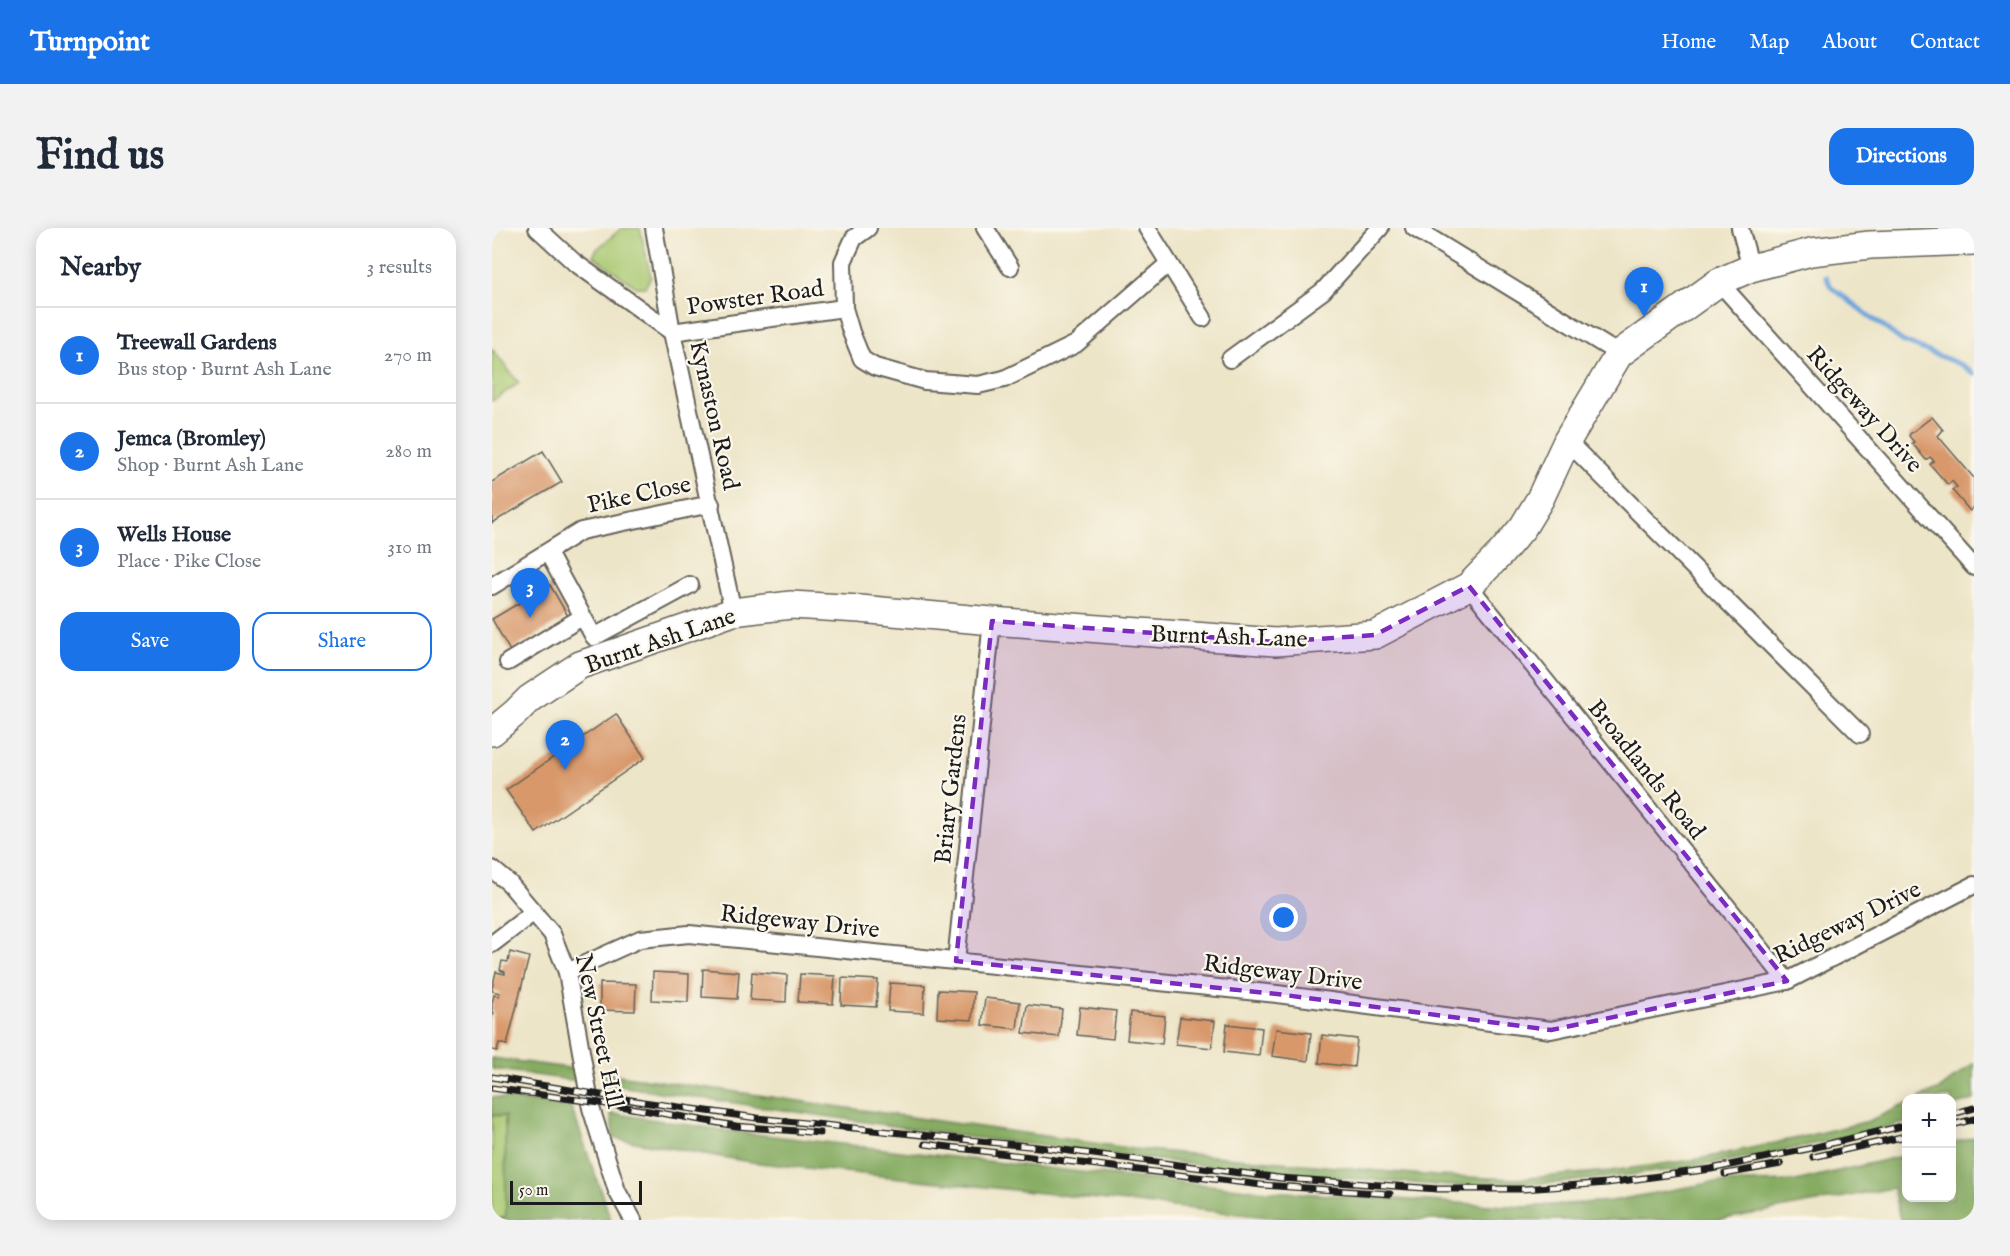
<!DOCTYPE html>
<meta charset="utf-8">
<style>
body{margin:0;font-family:"IM FELL English",serif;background:#f2f2f3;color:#1f2937}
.controls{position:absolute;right:18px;bottom:18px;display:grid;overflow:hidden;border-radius:12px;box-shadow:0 3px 15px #0003}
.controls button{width:54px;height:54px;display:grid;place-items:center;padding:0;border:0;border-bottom:2px solid #e0e1e3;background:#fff;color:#1f2937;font:30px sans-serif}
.scale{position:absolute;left:18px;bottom:15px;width:132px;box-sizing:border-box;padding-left:6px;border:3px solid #1c1c1c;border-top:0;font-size:16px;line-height:21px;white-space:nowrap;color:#1c1c1c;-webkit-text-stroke:4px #fbf7ec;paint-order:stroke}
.you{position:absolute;left:792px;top:690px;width:21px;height:21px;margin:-15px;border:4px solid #fff;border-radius:50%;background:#1a73e8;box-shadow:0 0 0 9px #1a73e833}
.badge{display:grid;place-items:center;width:39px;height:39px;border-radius:50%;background:#1a73e8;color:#fff;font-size:20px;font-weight:700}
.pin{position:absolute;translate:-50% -50px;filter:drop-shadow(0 2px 3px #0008)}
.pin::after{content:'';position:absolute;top:32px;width:21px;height:18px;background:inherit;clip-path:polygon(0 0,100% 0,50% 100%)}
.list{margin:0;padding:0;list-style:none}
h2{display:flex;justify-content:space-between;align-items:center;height:78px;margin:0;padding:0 24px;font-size:26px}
h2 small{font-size:20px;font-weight:400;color:#747a83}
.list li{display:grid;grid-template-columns:39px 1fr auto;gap:18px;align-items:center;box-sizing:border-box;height:96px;padding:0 24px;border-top:2px solid #e0e1e3}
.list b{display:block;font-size:22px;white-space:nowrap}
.list p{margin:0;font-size:20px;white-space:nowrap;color:#747a83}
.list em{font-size:20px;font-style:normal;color:#747a83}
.actions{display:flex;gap:12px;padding:18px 24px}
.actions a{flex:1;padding:14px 0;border:2px solid #1a73e8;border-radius:18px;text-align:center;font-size:21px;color:#1a73e8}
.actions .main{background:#1a73e8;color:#fff}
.map{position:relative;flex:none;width:1482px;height:992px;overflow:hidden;border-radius:18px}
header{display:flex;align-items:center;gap:36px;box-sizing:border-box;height:84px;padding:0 30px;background:#1a73e8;color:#fff}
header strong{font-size:28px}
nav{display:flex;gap:33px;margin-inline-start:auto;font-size:21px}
.intro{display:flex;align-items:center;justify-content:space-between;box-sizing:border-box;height:144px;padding:0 36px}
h1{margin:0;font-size:42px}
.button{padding:15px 27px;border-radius:18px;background:#1a73e8;color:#fff;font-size:21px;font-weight:700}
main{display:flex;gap:36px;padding:0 36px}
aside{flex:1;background:#fff;border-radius:18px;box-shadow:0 3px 15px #0003}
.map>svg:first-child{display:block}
</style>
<header>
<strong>Turnpoint</strong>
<nav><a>Home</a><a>Map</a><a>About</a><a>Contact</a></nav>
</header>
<div class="intro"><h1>Find us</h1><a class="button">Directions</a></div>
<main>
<aside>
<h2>Nearby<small>3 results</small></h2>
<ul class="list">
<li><span class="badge">1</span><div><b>Treewall Gardens</b><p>Bus stop · Burnt Ash Lane</p></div><em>270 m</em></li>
<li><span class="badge">2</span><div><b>Jemca (Bromley)</b><p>Shop · Burnt Ash Lane</p></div><em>280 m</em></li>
<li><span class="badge">3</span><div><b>Wells House</b><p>Place · Pike Close</p></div><em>310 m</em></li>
</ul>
<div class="actions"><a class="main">Save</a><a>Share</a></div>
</aside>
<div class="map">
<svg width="1482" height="992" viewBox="0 0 1482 992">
<rect width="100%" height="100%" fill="#fbf7ec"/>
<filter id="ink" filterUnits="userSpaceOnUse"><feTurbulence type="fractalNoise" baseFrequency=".0167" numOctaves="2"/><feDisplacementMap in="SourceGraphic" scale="12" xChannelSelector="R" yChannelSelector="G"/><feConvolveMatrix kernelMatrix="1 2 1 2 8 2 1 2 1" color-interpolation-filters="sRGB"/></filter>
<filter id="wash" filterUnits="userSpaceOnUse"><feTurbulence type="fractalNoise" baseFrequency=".008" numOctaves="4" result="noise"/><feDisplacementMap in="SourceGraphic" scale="24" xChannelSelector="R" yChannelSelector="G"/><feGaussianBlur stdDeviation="1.35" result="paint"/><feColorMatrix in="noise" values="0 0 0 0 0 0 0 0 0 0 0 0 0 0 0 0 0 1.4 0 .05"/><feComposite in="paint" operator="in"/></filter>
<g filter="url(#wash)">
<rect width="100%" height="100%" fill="#ede5c8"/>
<g fill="#a8c86f" stroke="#627246" stroke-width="1.5">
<path d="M 130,0 L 148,0 L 159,49 L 153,59 L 144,59 L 101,28 L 105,21 Z"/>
<path d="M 0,121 L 27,155 L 0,173 Z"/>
<path d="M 0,887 L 13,888 L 14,988 L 6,992 L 0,992 Z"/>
</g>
<g fill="#86ac62" stroke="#51643f" stroke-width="1.5">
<path d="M 0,830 L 84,841 L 85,853 L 0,841 Z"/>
<path d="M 1482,835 L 1482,872 L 1460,878 L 1460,870 L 1427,870 L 1448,861 Z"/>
<path d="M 112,845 L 643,921 L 944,948 L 1025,951 L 1118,943 L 1207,931 L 1306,910 L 1377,893 L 1414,876 L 1414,895 L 1282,925 L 1189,941 L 1067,955 L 958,958 L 758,943 L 476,909 L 113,856 Z"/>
<path d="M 0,869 L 79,878 L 119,992 L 6,992 L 14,988 L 13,888 L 0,887 Z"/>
<path d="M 119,885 L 237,903 L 606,946 L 776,963 L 1031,979 L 1119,973 L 1218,955 L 1304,953 L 1414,927 L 1414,970 L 1460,970 L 1460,915 L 1482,909 L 1482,992 L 1408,992 L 1401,960 L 1227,992 L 804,992 L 258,934 L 121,910 Z"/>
</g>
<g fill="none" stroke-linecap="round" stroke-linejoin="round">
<path stroke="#6ca4db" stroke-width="5" d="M 1334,49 L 1339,59 L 1410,113 L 1470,137 L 1482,146"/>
</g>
<g id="blocks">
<g fill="#d8986b">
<path d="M 1440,189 L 1451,202 L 1446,208 L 1482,250 L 1482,279 L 1478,283 L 1460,262 L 1465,259 L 1460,253 L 1456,257 L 1438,236 L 1442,233 L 1438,229 L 1434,232 L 1420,215 L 1422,214 L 1417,208 L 1418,206 Z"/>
<path d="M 51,223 L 70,254 L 0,295 L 0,254 Z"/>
<path d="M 58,357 L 76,388 L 18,423 L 0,391 Z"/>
<path d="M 124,486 L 153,530 L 44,605 L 14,562 Z"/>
<path d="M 18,724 L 37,729 L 15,817 L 7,815 L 5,823 L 0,822 L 0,790 L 2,785 L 0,785 L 0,775 L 2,767 L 7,768 L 8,765 L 0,763 L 0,760 L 4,744 L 13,746 L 13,744 L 8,742 L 10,733 L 16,734 Z"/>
<path d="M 211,741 L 247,744 L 245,771 L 210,769 Z"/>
<path d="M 161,744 L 197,746 L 196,774 L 160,772 Z"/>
<path d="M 260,744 L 295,747 L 294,774 L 258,772 Z"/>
<path d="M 308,746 L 343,748 L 341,776 L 306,774 Z"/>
<path d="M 350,750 L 386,752 L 384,779 L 349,777 Z"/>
<path d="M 108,755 L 144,756 L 143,783 L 108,782 Z"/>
<path d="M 398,755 L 433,757 L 432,785 L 396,783 Z"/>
<path d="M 446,762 L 482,764 L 480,792 L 445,790 Z"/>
<path d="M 493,770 L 528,774 L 525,801 L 490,797 Z"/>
<path d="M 535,777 L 570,781 L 567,809 L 531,805 Z"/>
<path d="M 588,779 L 624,783 L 621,811 L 585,807 Z"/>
<path d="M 638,784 L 673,788 L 670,816 L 635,812 Z"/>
<path d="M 688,789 L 723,793 L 720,820 L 684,816 Z"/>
<path d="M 735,796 L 770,800 L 767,828 L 732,824 Z"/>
<path d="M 784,801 L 819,805 L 816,833 L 780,828 Z"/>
<path d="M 830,807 L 865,811 L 862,839 L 827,835 Z"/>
</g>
</g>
</g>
<g filter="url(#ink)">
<use href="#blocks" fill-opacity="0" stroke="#656258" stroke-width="1.5"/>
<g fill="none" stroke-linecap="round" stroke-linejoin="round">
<g stroke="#656258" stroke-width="20">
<g id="street">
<path d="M 45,0 L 82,34 L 180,104"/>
<path d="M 162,0 L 180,104 L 241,384"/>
<path d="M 376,0 L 362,10 L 351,34 L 352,80 L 359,104 L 370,131 L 383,139 L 433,153 L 486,157 L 512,151 L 584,116 L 676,36"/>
<path d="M 493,0 L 518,39"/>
<path d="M 655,0 L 711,90"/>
<path d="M 922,0 L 1127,126"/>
<path d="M 1248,0 L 1259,40"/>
<path d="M 1227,54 L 1482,339"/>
<path d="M 180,104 L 352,80"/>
<path d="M 738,131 L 831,63 L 888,0"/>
<path d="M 1075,213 L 1368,506"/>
<path d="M 56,325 L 102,409 L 198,357"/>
<path d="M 0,358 L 89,303 L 219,276"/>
<path d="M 977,358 L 1295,753"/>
<path d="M 16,434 L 90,389"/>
<path d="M 0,641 L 17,655 L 60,706 L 75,744 L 99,880 L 125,963 L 141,992"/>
<path d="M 0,716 L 42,684"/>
<path d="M 464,733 L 500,393"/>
<path d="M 75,744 L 148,711 L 197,706 L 785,766 L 1059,802 L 1295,753 L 1482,657"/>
</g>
</g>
<g stroke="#656258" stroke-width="30">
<path id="primary" d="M 0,504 L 23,485 L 37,471 L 88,437 L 241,384 L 299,377 L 368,381 L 500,393 L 783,414 L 883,407 L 977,358 L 1010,324 L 1031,299 L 1048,271 L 1075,213 L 1127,126 L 1227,54 L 1259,40 L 1319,24 L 1378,17 L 1482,13"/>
</g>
<use href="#street" stroke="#fff" stroke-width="16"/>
<use href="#primary" stroke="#fff" stroke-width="27"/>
<g stroke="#1c1c1c" stroke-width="7">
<g id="rail">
<path d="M 0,849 L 151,874 L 265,890 L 555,920 L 788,950 L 946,961 L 1031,961 L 1115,955 L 1219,941 L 1320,920 L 1414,897"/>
<path d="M 0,860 L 122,877 L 244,898 L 328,905"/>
<path d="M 1460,886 L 1482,880"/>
<path d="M 1460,897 L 1482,891"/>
<path d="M 433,916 L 770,957 L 898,966"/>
<path d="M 1321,929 L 1414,908"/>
<path d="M 1233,946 L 1289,936"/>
</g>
</g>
<use href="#rail" stroke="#fbf7ec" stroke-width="4.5" stroke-dasharray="14" stroke-linecap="butt"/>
</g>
</g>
<path fill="#7b2cbf" fill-opacity="0.2" stroke="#7b2cbf" stroke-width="4.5" stroke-dasharray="12 8" stroke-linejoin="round" d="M 977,358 L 1295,753 L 1059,802 L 785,766 L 464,733 L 500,393 L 783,414 L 883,407 Z"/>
<g text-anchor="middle" stroke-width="4.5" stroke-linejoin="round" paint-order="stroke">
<g font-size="24" fill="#1c1c1c" stroke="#fbf7ec">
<text transform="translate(263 69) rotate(-8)" y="8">Powster Road</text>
<text transform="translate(1373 181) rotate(48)" y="8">Ridgeway Drive</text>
<text transform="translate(223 187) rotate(77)" y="8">Kynaston Road</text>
<text transform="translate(147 266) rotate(-12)" y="8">Pike Close</text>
<text transform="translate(737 408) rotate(2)" y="8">Burnt Ash Lane</text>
<text transform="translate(168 412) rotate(-19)" y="8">Burnt Ash Lane</text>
<text transform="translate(1155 541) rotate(51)" y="8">Broadlands Road</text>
<text transform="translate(458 561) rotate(-84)" y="8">Briary Gardens</text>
<text transform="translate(308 693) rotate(6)" y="8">Ridgeway Drive</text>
<text transform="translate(1355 694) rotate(-26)" y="8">Ridgeway Drive</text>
<text transform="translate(791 744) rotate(7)" y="8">Ridgeway Drive</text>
<text transform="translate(108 803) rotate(78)" y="8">New Street Hill</text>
</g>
</g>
</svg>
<div class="controls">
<button>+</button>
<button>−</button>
</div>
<div class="scale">50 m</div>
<div class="you"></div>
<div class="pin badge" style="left:1152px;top:89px">1</div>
<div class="pin badge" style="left:73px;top:542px">2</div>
<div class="pin badge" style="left:38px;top:390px">3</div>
</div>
</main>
